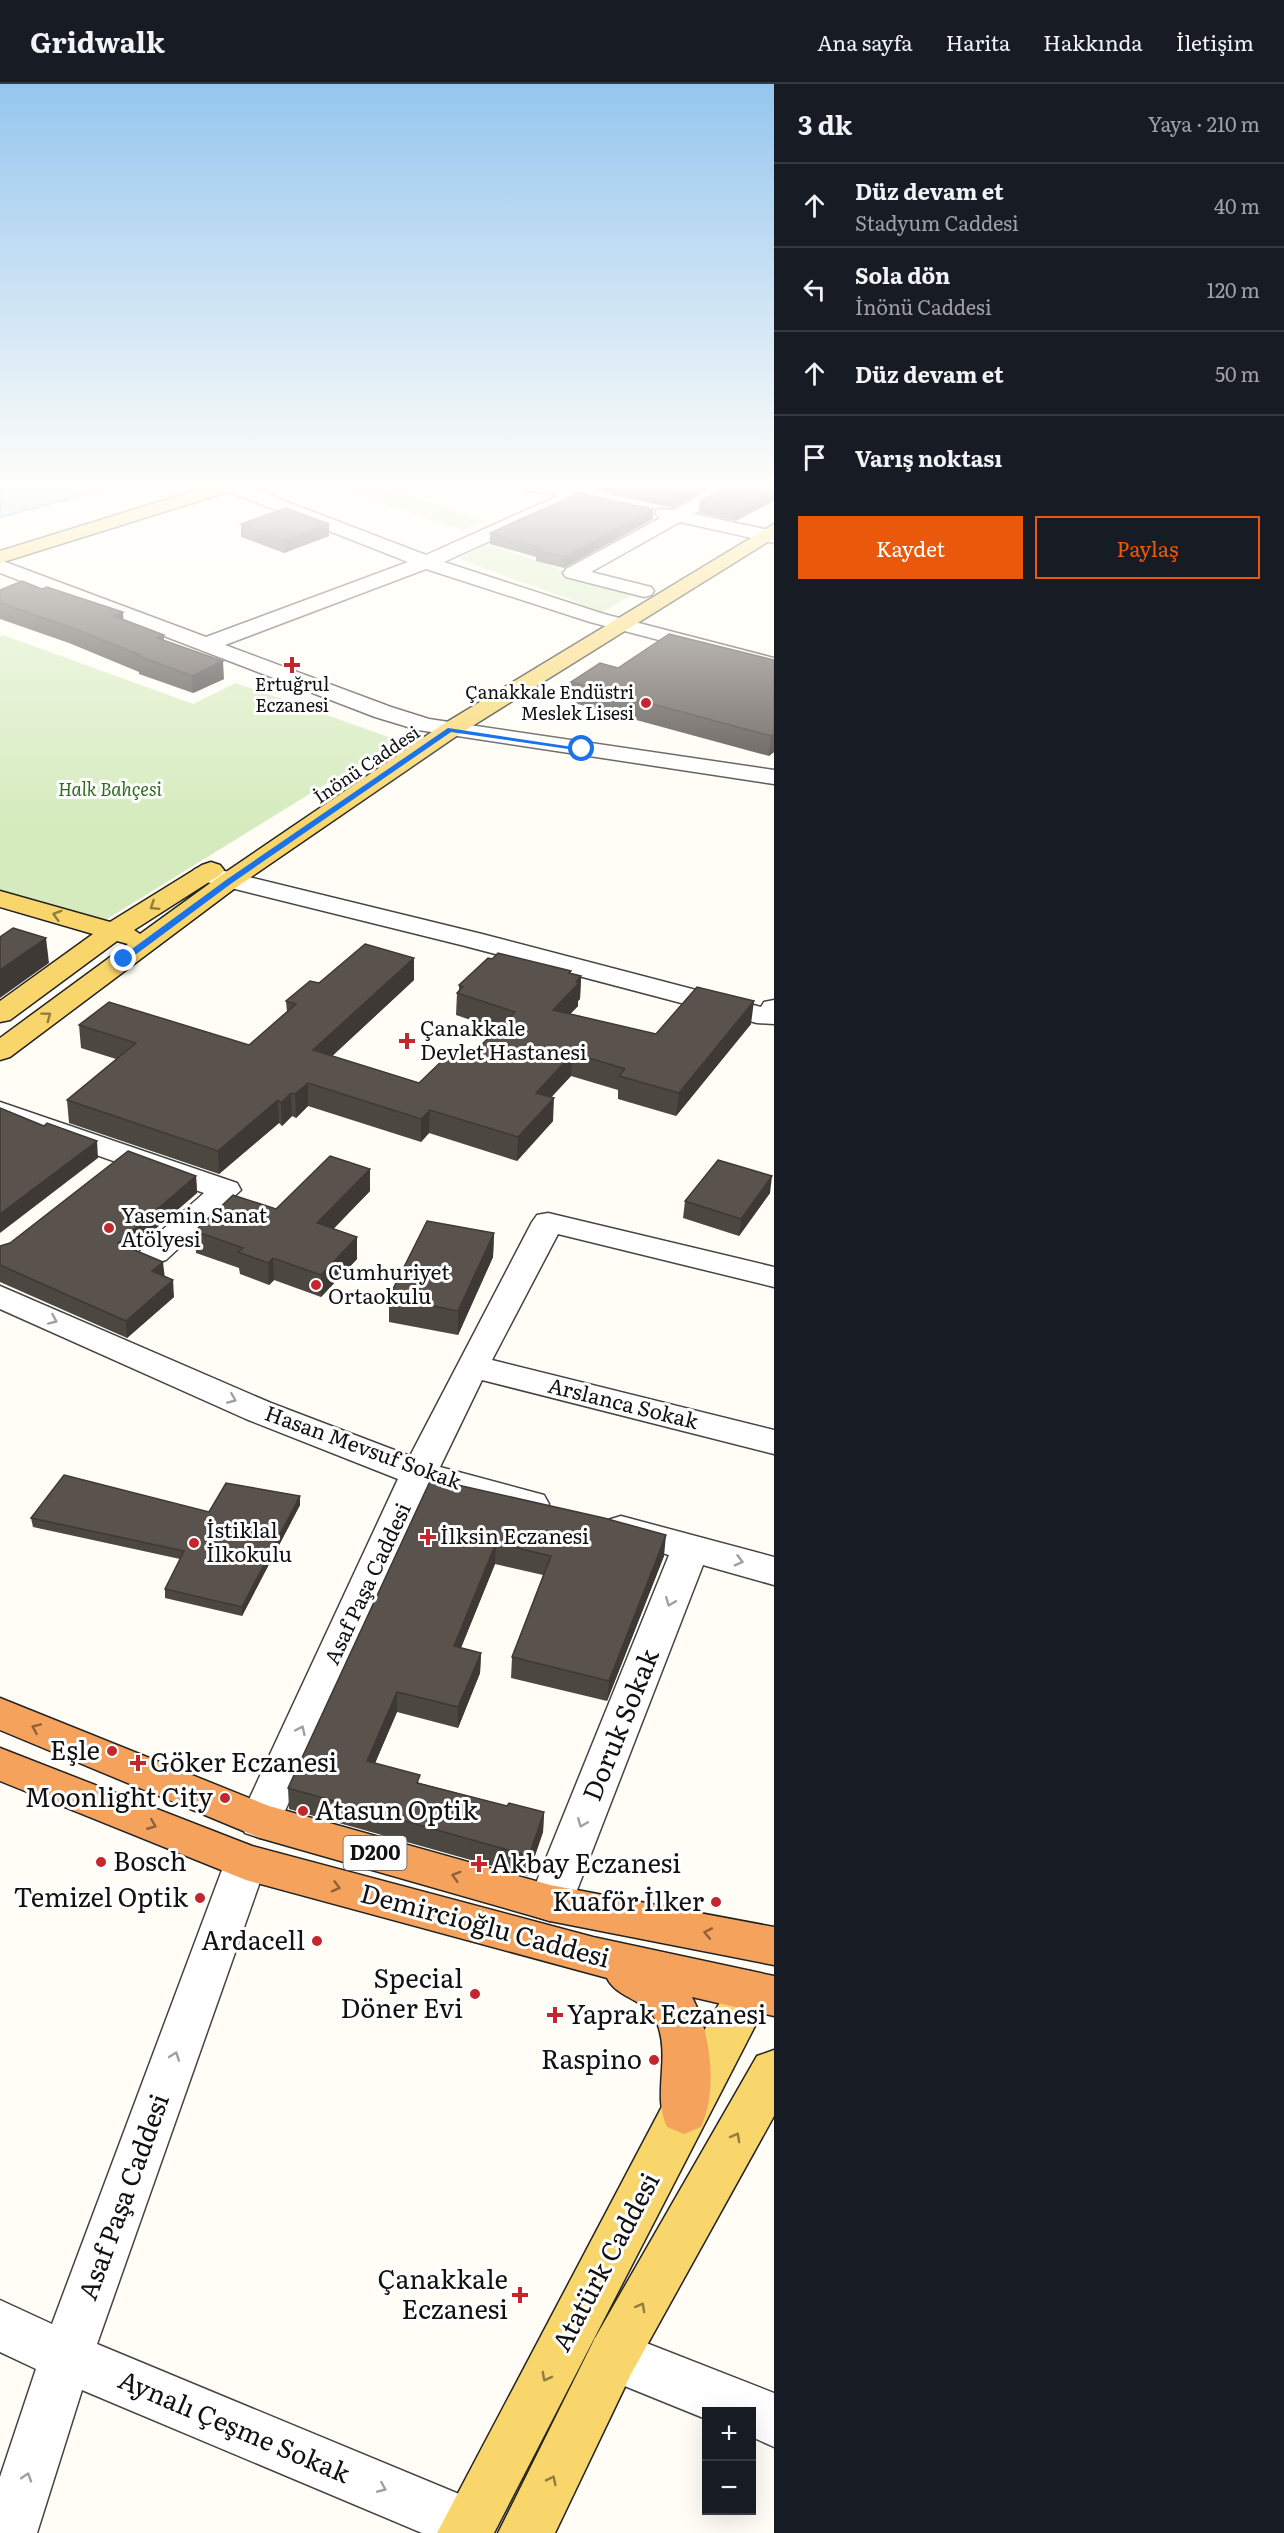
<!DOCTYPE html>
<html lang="tr">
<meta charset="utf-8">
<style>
body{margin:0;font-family:Literata,serif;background:#242831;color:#f1f3f6}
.controls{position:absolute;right:18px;bottom:18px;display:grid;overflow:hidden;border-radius:0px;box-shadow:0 6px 24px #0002}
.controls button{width:54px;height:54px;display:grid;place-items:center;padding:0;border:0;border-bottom:2px solid #363941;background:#171b24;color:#f1f3f6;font:30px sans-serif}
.stop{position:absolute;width:18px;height:18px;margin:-14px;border:4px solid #1a73e8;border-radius:50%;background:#fff}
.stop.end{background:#1a73e8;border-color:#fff;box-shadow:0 2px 6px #0008}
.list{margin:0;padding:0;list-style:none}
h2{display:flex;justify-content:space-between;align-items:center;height:78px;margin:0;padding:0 24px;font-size:26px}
h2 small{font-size:20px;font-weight:400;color:#9ea1a6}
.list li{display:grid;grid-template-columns:39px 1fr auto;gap:18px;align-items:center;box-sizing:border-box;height:84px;padding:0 24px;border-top:2px solid #363941}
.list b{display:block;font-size:22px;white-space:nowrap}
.list p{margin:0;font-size:20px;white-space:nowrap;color:#9ea1a6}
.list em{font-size:20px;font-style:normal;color:#9ea1a6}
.actions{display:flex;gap:12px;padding:18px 24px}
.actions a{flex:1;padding:14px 0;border:2px solid #ea580c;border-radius:0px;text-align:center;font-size:21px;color:#ea580c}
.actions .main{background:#ea580c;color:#fff}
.icon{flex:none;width:33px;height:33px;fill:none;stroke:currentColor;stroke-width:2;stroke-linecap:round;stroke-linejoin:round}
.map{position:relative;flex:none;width:774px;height:2449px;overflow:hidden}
header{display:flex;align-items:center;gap:36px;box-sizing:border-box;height:84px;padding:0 30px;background:#171b24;border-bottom:2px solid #363941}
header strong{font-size:28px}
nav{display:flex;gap:33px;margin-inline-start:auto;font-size:21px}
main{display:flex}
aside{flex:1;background:#171b24}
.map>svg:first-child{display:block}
</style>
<header>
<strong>Gridwalk</strong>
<nav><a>Ana sayfa</a><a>Harita</a><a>Hakkında</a><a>İletişim</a></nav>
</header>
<main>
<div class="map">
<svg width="774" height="2449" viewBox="0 0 774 2449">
<rect width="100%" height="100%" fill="#fffdf5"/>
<g fill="#d5ebbd">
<path d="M 341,402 L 381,402 L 487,437 L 463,446 L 336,403 Z"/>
<path d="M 487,460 L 633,510 L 600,530 L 574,517 L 459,475 Z"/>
<path d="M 3,551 L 193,620 L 236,599 L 397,656 L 99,840 L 0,811 L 0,552 Z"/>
</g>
<path fill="#b9e0f7" stroke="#3f96cf" stroke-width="1.5" d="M 7,402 L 119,402 L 0,433 L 0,404 Z"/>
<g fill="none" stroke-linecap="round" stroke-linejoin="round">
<g stroke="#444" stroke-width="3">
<g id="minor">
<path d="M 222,402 L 246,402 L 426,471 L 558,412 L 527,406 L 524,402 L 575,404 L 581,402 L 604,402 L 588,415 L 580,416 L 444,478 L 604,530 L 774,574 L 774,586 L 590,538 L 426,485 L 225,561 L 391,623 L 429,635 L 774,686 L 774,700 L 418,646 L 375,633 L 0,489 L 0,476 L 206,553 L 408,478 L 225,406 Z"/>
<path d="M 716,402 L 737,402 L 694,430 L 774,447 L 774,459 L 680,438 L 591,488 L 651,503 L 654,507 L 651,511 L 644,513 L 566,493 L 563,489 L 566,485 L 660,434 L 655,429 L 657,425 L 674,426 Z"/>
<path d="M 204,782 L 482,850 L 761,923 L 764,918 L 774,916 L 774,940 L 757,939 L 465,862 L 195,795 L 191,790 L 195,785 Z"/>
<path d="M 0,1018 L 237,1099 L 241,1106 L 166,1176 L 155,1179 L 144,1176 L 139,1169 L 144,1162 L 204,1109 L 0,1037 Z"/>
<path d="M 548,1129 L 774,1183 L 774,1203 L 558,1150 L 492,1276 L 774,1346 L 774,1370 L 482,1296 L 440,1383 L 544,1411 L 549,1420 L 544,1429 L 531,1433 L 430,1405 L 275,1749 L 260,1754 L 245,1749 L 239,1737 L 398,1395 L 246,1335 L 0,1225 L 0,1202 L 271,1319 L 410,1372 L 532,1138 L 537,1131 Z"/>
<path d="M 621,1432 L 774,1473 L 774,1501 L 703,1481 L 572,1819 L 565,1832 L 550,1837 L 535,1832 L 528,1819 L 669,1471 L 608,1454 L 603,1445 L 608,1436 Z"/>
<path d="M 246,1760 L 261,1766 L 267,1778 L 97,2260 L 488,2422 L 496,2441 L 493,2449 L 422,2449 L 82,2306 L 37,2449 L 0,2449 L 0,2393 L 36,2285 L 0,2268 L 0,2216 L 52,2240 L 225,1778 L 231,1766 Z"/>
<path d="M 613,2246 L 774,2309 L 774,2363 L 752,2353 L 752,2328 L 706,2328 L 706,2335 L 595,2290 L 587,2272 L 595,2254 Z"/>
</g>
</g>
<g stroke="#222" stroke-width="3">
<g id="major">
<path d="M 210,402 L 237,402 L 234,406 L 0,479 L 0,467 Z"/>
<path d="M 774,440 L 774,454 L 458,651 L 238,802 L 10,973 L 0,976 L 0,954 L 128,860 L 117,857 L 10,936 L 0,938 L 0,917 L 93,850 L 0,823 L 0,807 L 110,838 L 202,781 L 211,778 L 220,781 L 224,786 L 220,791 L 134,846 L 140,850 L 220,792 L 442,641 Z"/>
<path d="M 750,1887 L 766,1893 L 773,1907 L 494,2449 L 437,2449 L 667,2013 L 734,1893 Z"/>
<path d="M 774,1966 L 774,2032 L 631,2290 L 555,2449 L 498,2449 L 595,2254 L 757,1972 Z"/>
</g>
</g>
<g stroke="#222" stroke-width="3">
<g id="highway">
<path d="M 0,1614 L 269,1722 L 550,1801 L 774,1843 L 774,1881 L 550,1837 L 260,1754 L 0,1646 Z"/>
<path d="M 0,1664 L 252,1762 L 593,1853 L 774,1892 L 774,1932 L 692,1913 C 711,1950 718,2005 701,2043 L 684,2050 L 667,2043 C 652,2011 671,1973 657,1939 C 648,1915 617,1915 607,1894 L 246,1796 L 0,1697 Z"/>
</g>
</g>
<use href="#minor" fill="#fff" fill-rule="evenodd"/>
<use href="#major" fill="#f9d66b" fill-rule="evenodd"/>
<use href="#highway" fill="#f5a25d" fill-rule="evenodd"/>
</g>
<g fill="#4d4742">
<path d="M 603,402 L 712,402 L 673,424 L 603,409 Z"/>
<path d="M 774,402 L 736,437 L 699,429 L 700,417 Z"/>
<path d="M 653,425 L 653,435 L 564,484 L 536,477 L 536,473 L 490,460 L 490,449 Z"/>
<path d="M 241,440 L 329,440 L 329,452 L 284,469 L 241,453 Z"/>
<path d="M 0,506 L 164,551 L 164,556 L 224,595 L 193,609 L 139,590 L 139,588 L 69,559 L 0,535 Z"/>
<path d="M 774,576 L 774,668 L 769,672 L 570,618 L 571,598 L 618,584 Z"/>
<path d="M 414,874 L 414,896 L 332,972 L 419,999 L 468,974 L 497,945 L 456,931 L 457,909 L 459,906 L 459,901 L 571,889 L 581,892 L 580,915 L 578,917 L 578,922 L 570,930 L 656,950 L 751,940 L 676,1032 L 618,1015 L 618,1006 L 571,992 L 551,1013 L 553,1037 L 517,1077 L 429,1049 L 421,1058 L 308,1022 L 296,1034 L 292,1032 L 282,1042 L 279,1039 L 219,1090 L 69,1039 L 67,1016 L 116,975 L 81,964 L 79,941 L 249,961 L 287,928 L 286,917 L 319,899 Z"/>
<path d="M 370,1085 L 370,1107 L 333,1145 L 357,1175 L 321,1213 L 274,1196 L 269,1201 L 240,1190 L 239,1184 L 196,1169 L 195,1147 L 276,1125 Z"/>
<path d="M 196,1092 L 197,1109 L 132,1165 L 164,1192 L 174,1213 L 127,1254 L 0,1198 L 0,1162 L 10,1159 Z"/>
<path d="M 770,1109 L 739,1152 L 683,1134 L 685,1117 Z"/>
<path d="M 494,1149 L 493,1173 L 458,1251 L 389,1238 L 389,1213 Z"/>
<path d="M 431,1395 L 664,1472 L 607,1617 L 511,1594 L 512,1573 L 543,1491 L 495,1480 L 461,1564 L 481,1569 L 480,1589 L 458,1644 L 397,1628 L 375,1679 L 420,1699 L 507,1722 L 544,1728 L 543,1748 L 528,1792 L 289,1725 L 288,1704 Z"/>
<path d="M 300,1412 L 300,1421 L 242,1532 L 165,1514 L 165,1505 L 180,1475 L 33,1443 L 31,1434 L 209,1428 Z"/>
</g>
<g fill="#3f3936">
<path d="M 691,402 L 712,402 L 673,424 L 674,411 Z"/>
<path d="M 774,405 L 774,417 L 736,437 L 737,424 Z"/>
<path d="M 653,425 L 653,435 L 564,484 L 565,473 Z"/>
<path d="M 329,440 L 329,452 L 284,469 L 284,456 Z"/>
<path d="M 123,528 L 124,546 L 114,532 Z"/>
<path d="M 223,577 L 224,595 L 193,609 L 192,592 Z"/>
<path d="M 774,650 L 774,668 L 769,672 L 771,652 Z"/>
<path d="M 46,854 L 49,879 L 0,914 L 0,886 Z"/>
<path d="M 414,874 L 414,896 L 314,989 L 313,966 Z"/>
<path d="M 571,887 L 570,909 L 576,898 L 581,892 L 580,915 L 578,917 L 578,922 L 552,949 L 553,926 L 569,889 Z"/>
<path d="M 754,917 L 751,940 L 676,1032 L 679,1009 Z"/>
<path d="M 573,969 L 571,992 L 534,1032 L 536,1009 Z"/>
<path d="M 308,999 L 308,1022 L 296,1034 L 295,1010 Z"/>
<path d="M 291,1009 L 292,1032 L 282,1042 L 281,1019 Z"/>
<path d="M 554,1014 L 553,1037 L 517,1077 L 518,1053 Z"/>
<path d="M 278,1016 L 279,1039 L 219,1090 L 218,1067 Z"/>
<path d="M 430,1026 L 429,1049 L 421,1058 L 421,1035 Z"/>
<path d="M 97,1057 L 98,1074 L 0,1149 L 0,1130 Z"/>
<path d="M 370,1085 L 370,1107 L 318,1161 L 317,1139 Z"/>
<path d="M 196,1092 L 197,1109 L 119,1176 L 118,1159 Z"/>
<path d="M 772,1092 L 770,1109 L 739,1152 L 741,1135 Z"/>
<path d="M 494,1149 L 493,1173 L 458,1251 L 458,1227 Z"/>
<path d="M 357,1153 L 357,1175 L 321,1213 L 321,1191 Z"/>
<path d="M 273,1174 L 274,1196 L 269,1201 L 268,1179 Z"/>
<path d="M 163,1178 L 165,1195 L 152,1187 Z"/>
<path d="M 173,1196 L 174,1213 L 127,1254 L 126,1237 Z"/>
<path d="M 300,1412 L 300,1421 L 242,1532 L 242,1523 Z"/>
<path d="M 666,1451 L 664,1472 L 607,1617 L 609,1597 Z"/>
<path d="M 496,1459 L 495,1480 L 453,1583 L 454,1562 Z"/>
<path d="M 481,1569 L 480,1589 L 458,1644 L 458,1623 Z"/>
<path d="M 397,1608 L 397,1628 L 367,1698 L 367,1677 Z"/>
<path d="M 544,1728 L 543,1748 L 528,1792 L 529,1772 Z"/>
</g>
<g fill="#5a524d" stroke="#3f3936" stroke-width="1.5">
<path d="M 629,402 L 691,402 L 674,411 Z"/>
<path d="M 726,402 L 774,402 L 774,405 L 737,424 L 700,417 Z"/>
<path d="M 579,409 L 653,425 L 565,473 L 536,466 L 541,464 L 490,449 Z"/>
<path d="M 286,424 L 329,440 L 284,456 L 241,440 Z"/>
<path d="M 22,497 L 42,505 L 47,503 L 123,528 L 114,532 L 164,551 L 157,554 L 223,577 L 192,592 L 138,572 L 140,571 L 67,542 L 0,519 L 0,506 Z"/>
<path d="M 669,550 L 774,576 L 774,650 L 771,652 L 571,598 L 600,579 L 618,584 Z"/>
<path d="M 13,844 L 46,854 L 0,886 L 0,853 Z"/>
<path d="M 365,860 L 414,874 L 313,966 L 419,999 L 450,969 L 468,974 L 515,928 L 457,909 L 463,903 L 459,901 L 488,874 L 492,875 L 498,869 L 571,887 L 569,889 L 581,892 L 576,898 L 579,899 L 553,926 L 656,950 L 697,903 L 754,917 L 679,1009 L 619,992 L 625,985 L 573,969 L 536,1009 L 554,1014 L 518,1053 L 430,1026 L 421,1035 L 308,999 L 295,1010 L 291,1009 L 281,1019 L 278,1016 L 218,1067 L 67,1016 L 136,959 L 79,941 L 109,918 L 249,961 L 296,920 L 286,917 L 310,897 L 319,899 Z"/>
<path d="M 0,1024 L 44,1042 L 47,1039 L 97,1057 L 0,1130 Z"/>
<path d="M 128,1067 L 196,1092 L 118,1159 L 163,1178 L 152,1187 L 173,1196 L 126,1237 L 0,1181 L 0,1162 L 10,1159 Z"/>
<path d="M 330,1072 L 370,1085 L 317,1139 L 357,1153 L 321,1191 L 273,1174 L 268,1179 L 238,1168 L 243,1164 L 195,1147 L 233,1111 L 276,1125 Z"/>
<path d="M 718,1076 L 772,1092 L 741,1135 L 685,1117 Z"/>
<path d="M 427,1137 L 494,1149 L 458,1227 L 389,1213 Z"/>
<path d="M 64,1391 L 209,1428 L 226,1399 L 300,1412 L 242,1523 L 165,1505 L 184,1467 L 31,1434 Z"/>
<path d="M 431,1395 L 604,1434 L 666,1451 L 609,1597 L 512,1573 L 551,1472 L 496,1459 L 454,1562 L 481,1569 L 458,1623 L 397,1608 L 367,1677 L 420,1691 L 417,1699 L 507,1722 L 509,1719 L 544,1728 L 529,1772 L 288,1704 Z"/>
</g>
<defs><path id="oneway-chevron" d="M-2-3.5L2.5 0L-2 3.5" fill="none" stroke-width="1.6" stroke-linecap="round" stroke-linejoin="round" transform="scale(1.5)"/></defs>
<g stroke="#917d42">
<use href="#oneway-chevron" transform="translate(154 822) rotate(148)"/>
<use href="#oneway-chevron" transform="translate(57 831) rotate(-164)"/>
<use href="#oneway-chevron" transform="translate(47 932) rotate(-37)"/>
<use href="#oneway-chevron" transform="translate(736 2053) rotate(-61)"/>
<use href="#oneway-chevron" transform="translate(641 2223) rotate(-61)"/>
<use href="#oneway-chevron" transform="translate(546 2293) rotate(118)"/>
<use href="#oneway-chevron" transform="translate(552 2396) rotate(-64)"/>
</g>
<g stroke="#a0a0a0">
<use href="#oneway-chevron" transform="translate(53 1236) rotate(24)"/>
<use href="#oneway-chevron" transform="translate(232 1315) rotate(23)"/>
<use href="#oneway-chevron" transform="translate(739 1477) rotate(15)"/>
<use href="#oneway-chevron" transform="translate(670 1518) rotate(112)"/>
<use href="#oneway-chevron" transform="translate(301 1646) rotate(-65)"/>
<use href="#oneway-chevron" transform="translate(582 1739) rotate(112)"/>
<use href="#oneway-chevron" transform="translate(175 1972) rotate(-70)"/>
<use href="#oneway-chevron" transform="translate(27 2393) rotate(-72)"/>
<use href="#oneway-chevron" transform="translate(382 2404) rotate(23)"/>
</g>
<g stroke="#8e613b">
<use href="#oneway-chevron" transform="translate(36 1644) rotate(-157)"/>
<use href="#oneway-chevron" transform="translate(152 1741) rotate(22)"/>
<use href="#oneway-chevron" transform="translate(456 1792) rotate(-164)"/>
<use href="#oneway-chevron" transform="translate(336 1803) rotate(15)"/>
<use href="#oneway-chevron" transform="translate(708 1849) rotate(-169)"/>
</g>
<linearGradient id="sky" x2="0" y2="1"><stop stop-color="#95c6ee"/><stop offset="0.54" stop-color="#fffefa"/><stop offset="1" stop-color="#fffefa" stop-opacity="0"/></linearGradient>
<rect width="774" height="744" fill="url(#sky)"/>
<path fill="#1a73e8" d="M 448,644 L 586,665 L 582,667 L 451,648 L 232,799 L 127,877 L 121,877 L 121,873 L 226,796 Z"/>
<g fill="#c4262e" stroke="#fff" stroke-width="2">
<path d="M289 572h6v6h6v6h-6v6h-6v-6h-6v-6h6z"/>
<circle cx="646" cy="619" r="6"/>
<path d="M404 948h6v6h6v6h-6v6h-6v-6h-6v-6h6z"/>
<circle cx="109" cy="1144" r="6"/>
<circle cx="316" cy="1201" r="6"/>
<path d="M425 1444h6v6h6v6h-6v6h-6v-6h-6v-6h6z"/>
<circle cx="194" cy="1459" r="6"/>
<circle cx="112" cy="1667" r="6"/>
<path d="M135 1670h6v6h6v6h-6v6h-6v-6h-6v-6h6z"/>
<circle cx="225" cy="1714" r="6"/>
<circle cx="303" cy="1727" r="6"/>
<circle cx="101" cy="1778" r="6"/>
<path d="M476 1771h6v6h6v6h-6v6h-6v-6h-6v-6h6z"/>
<circle cx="200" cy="1814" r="6"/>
<circle cx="716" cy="1818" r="6"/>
<circle cx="317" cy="1857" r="6"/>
<circle cx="475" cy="1910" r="6"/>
<path d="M552 1922h6v6h6v6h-6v6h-6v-6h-6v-6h6z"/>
<circle cx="654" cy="1976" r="6"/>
<path d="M517 2202h6v6h6v6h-6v6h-6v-6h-6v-6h6z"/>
</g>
<g text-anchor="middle" stroke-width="6" stroke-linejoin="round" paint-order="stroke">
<g font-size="18" fill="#111" stroke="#fff">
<text x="292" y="607">Ertuğrul<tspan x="292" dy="21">Eczanesi</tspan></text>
<text x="634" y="615" text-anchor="end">Çanakkale Endüstri<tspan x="634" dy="21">Meslek Lisesi</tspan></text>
</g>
<g font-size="18" fill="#111" stroke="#fff">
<text transform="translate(367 681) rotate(-34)" y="6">İnönü Caddesi</text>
</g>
<g font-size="18" font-style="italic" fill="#2f6b1f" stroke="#fff">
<text x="110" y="712">Halk Bahçesi</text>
</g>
<rect fill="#fff" stroke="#585858" stroke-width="1.5" x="343.5" y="1752" width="63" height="34" rx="4.5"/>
<g font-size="20" font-weight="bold" fill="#111">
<text x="375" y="1776">D200</text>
</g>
<g font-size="21" fill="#111" stroke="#fff" text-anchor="start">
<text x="420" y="952">Çanakkale<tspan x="420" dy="24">Devlet Hastanesi</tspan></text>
<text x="121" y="1139">Yasemin Sanat<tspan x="121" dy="24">Atölyesi</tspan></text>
<text x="328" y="1196">Cumhuriyet<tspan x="328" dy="24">Ortaokulu</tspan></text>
<text x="206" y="1454">İstiklal<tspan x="206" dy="24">İlkokulu</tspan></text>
<text x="440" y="1460">İlksin Eczanesi</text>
</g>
<g font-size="21" fill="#111" stroke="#fff">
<text transform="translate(623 1320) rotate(14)" y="7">Arslanca Sokak</text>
<text transform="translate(363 1364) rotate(20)" y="7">Hasan Mevsuf Sokak</text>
<text transform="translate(368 1500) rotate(-65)" y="7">Asaf Paşa Caddesi</text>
</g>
<g font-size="26" fill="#111" stroke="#fff">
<text transform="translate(621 1641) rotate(-68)" y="9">Doruk Sokak</text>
<text transform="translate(485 1842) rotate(15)" y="9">Demircioğlu Caddesi</text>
<text transform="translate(124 2113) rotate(-70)" y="9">Asaf Paşa Caddesi</text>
<text transform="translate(606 2178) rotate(-62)" y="9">Atatürk Caddesi</text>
<text transform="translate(234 2343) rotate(23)" y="9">Aynalı Çeşme Sokak</text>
</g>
<g font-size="26" fill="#111" stroke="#fff" text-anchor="end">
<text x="100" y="1676">Eşle</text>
<text x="150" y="1688" text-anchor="start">Göker Eczanesi</text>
<text x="213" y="1723">Moonlight City</text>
<text x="315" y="1736" text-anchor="start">Atasun Optik</text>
<text x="113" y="1787" text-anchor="start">Bosch</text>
<text x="491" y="1789" text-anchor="start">Akbay Eczanesi</text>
<text x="188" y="1823">Temizel Optik</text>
<text x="704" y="1827">Kuaför İlker</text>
<text x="305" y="1866">Ardacell</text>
<text x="463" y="1904">Special<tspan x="463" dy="30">Döner Evi</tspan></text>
<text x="567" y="1940" text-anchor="start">Yaprak Eczanesi</text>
<text x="642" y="1985">Raspino</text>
<text x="508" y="2205">Çanakkale<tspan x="508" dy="30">Eczanesi</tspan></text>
</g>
</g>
</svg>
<div class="controls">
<button>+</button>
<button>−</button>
</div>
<div class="stop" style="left:582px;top:665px"></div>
<div class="stop end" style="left:124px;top:875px"></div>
</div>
<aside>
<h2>3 dk<small>Yaya · 210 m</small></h2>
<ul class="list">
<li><svg class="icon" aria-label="ahead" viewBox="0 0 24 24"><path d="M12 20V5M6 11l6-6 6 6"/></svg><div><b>Düz devam et</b><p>Stadyum Caddesi</p></div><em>40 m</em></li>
<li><svg class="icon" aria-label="left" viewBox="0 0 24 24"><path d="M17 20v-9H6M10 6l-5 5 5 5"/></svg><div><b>Sola dön</b><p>İnönü Caddesi</p></div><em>120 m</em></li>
<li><svg class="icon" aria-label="ahead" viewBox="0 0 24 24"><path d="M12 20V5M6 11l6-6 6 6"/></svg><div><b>Düz devam et</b></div><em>50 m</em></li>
<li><svg class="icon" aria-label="arrive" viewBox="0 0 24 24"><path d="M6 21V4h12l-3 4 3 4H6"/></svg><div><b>Varış noktası</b></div></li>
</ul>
<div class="actions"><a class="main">Kaydet</a><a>Paylaş</a></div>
</aside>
</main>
